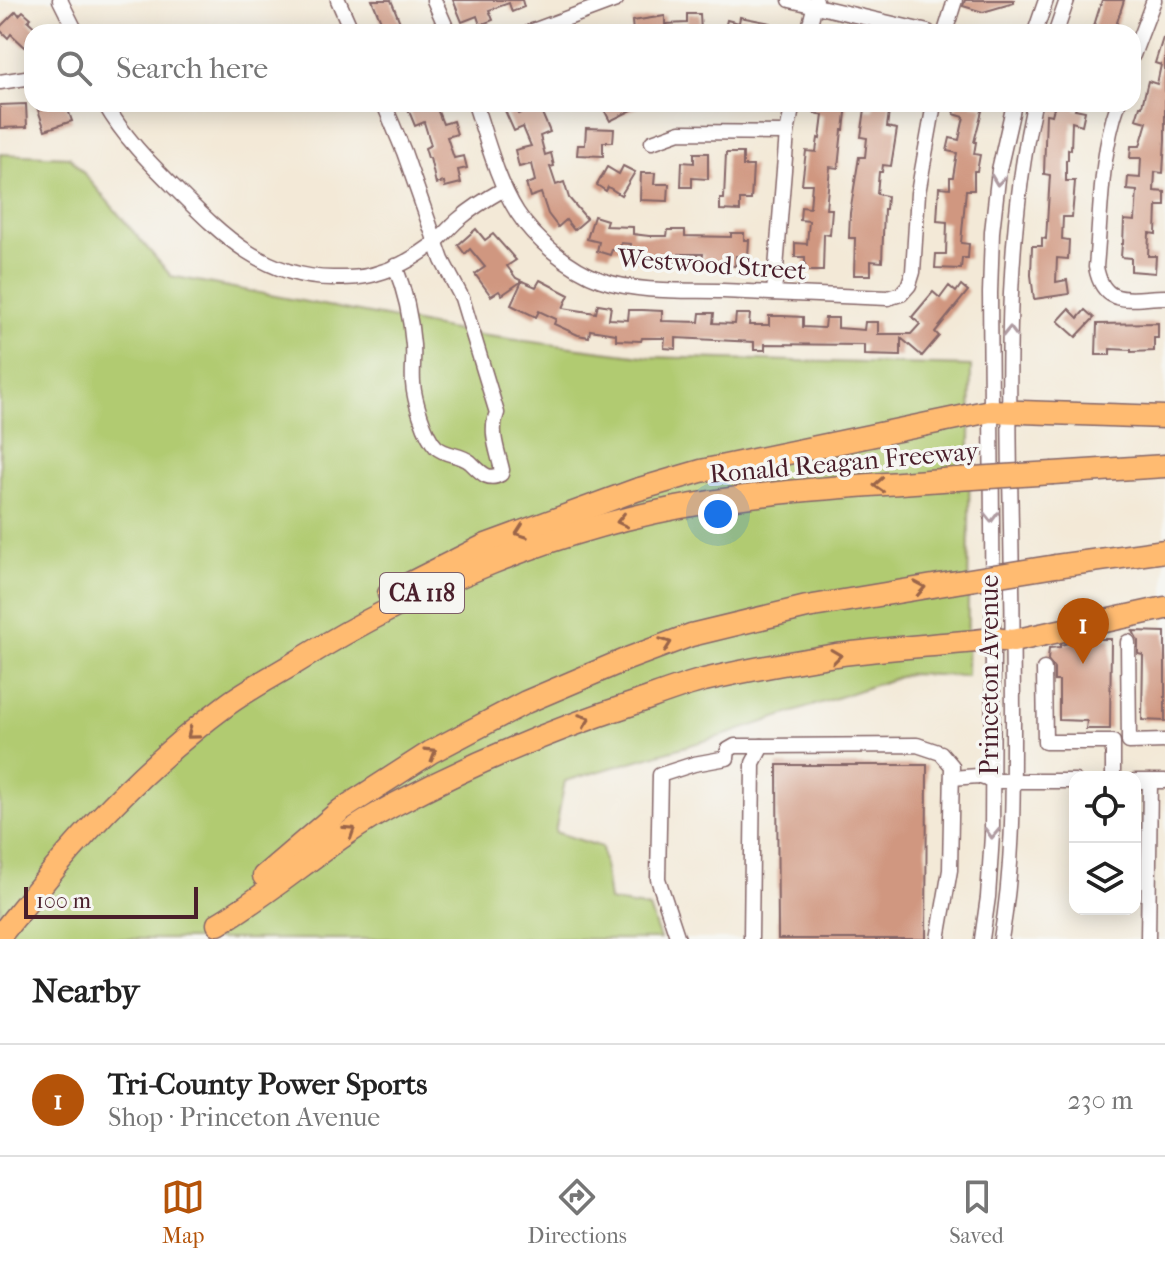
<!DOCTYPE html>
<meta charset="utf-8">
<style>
body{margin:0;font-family:"IM FELL French Canon",serif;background:#f2f2f2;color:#222}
.controls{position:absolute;right:24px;bottom:24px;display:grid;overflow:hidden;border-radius:16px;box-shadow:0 4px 20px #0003}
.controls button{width:72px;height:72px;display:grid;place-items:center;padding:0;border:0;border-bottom:2px solid #e0e0e0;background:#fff;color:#222;font:40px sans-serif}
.scale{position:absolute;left:24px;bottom:20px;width:174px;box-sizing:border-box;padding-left:8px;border:4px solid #4a1f2b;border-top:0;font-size:22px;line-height:28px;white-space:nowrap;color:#4a1f2b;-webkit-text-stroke:6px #f6f6f2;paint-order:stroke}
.you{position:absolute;left:718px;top:514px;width:28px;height:28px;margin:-20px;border:6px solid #fff;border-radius:50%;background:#1a73e8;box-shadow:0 0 0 12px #1a73e833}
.badge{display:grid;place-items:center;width:52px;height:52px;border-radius:50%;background:#b45309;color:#fff;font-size:26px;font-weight:700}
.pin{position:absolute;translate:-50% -66px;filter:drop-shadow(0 2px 4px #0008)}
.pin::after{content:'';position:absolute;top:42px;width:28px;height:24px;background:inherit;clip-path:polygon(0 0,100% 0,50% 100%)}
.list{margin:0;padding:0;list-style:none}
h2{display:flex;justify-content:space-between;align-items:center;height:104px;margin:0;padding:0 32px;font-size:34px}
h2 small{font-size:26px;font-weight:400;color:#767676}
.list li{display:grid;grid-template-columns:52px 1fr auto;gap:24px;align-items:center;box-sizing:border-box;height:112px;padding:0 32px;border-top:2px solid #e0e0e0}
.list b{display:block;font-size:30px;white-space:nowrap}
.list p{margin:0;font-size:26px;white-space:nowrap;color:#767676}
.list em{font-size:26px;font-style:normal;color:#767676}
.icon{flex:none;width:44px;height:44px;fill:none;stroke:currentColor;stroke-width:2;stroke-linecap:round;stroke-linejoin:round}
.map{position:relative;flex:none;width:1165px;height:939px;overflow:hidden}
.search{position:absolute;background:#fff;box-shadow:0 4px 20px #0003;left:24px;right:24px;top:24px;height:88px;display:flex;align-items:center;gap:20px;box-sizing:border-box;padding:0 28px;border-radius:24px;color:#767676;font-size:30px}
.sheet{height:216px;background:#fff}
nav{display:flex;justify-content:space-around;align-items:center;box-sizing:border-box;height:112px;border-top:2px solid #e0e0e0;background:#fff;font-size:22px;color:#767676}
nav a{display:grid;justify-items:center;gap:4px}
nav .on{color:#b45309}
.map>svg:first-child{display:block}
</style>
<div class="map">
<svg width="1165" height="939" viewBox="0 0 1165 939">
<rect width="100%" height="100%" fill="#f6f6f2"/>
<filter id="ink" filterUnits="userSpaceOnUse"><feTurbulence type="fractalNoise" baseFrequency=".0125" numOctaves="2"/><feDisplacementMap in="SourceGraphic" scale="16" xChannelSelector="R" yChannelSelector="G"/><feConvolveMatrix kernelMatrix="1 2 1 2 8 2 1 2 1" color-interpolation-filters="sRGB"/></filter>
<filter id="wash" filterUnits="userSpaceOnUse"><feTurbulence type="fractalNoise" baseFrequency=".006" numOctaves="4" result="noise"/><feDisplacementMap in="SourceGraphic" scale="32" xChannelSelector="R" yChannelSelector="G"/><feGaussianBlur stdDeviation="1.8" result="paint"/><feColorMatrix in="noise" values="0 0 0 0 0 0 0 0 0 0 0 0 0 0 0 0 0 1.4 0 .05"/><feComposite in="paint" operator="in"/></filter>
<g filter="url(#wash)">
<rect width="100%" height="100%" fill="#f3e9d7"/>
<path fill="#b1cb71" stroke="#7e754e" stroke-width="2" d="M 0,154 L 70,157 L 171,276 L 479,335 L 650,357 L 971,366 L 967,676 L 908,674 L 725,735 L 565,781 L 555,832 L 602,847 L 609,901 L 649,908 L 660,939 L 0,939 Z"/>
<g id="blocks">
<g fill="#d09780">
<path d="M 372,0 L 391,0 L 404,32 L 390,32 L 389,23 L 383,26 Z"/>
<path d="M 453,0 L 522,0 L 524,7 L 512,12 L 509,3 L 489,10 L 493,20 L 480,25 L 477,16 L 462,22 Z"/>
<path d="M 965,0 L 1014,0 L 1014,3 L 983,12 L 963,6 Z"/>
<path d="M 1102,0 L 1124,0 L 1114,32 L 1092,32 Z"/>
<path d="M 16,11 L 19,15 L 23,11 L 31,18 L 28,21 L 40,32 L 32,32 L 32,40 L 25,47 L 11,34 L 8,38 L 0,30 L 0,27 Z"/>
<path d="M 687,14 L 700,14 L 701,32 L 667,32 L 667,24 L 687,23 Z"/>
<path d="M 665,16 L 665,32 L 633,32 L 632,21 Z"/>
<path d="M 740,17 L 771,23 L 770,32 L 724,32 L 727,20 L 739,23 Z"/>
<path d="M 1163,38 L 1165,38 L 1165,140 L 1163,173 L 1155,172 L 1154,191 L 1165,192 L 1165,206 L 1157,206 L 1156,234 L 1149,233 L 1148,256 L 1156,256 L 1155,273 L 1131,271 L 1131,258 L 1121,257 L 1122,244 L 1123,244 L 1124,220 L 1135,221 L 1137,191 L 1127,190 L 1128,177 L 1140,178 L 1141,158 L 1130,158 L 1131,146 L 1140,146 L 1147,122 L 1136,119 L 1140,106 L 1142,106 L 1148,81 L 1157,84 L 1161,65 L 1155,63 Z"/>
<path d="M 26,104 L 27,127 L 0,128 L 0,105 Z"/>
<path d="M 36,104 L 66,104 L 72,121 L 45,130 Z"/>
<path d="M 406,104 L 435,104 L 443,124 L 453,121 L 457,134 L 447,137 L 454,158 L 464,156 L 467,168 L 458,170 L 461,183 L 445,187 L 444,182 L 436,184 L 430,158 L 428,158 L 425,148 L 431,145 L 424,122 L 415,126 Z"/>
<path d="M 502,104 L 515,104 L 519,114 L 539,106 L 550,132 L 540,136 L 545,155 L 551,153 L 554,166 L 550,167 L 556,185 L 564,182 L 569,198 L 587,219 L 574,230 L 566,220 L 558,227 L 548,214 L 541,193 L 530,197 L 526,184 L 535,181 L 531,164 L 519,167 L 515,150 L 531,146 L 523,127 L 514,131 Z"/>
<path d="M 601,104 L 644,104 L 610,121 Z"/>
<path d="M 815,104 L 847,104 L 844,130 L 842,130 L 838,168 L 830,167 L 826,209 L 832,209 L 830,235 L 824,234 L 823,271 L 805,271 L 805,257 L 795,257 L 795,243 L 807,244 L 809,221 L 800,220 L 801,207 L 810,208 L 812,184 L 802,184 L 806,151 L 816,152 L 818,138 L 820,139 L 823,115 L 814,113 Z"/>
<path d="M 875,104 L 890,104 L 887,127 L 897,129 L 891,166 L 883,165 L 882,172 L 879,172 L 877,194 L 887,196 L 886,209 L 884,209 L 882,262 L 871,261 L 871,275 L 854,275 L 855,238 L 849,238 L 850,213 L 859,157 L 865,157 L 867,138 L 861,137 L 865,109 L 873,111 Z"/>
<path d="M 957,104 L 970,104 L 983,107 L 974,142 L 976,142 L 974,154 L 980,155 L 977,171 L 974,171 L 974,190 L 966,190 L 961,243 L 969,244 L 968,258 L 962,258 L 961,269 L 935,268 L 936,254 L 946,254 L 947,222 L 937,221 L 939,187 L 950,188 L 950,177 L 953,177 L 957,153 L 947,151 L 950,138 L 959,140 L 964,117 L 954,114 Z"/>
<path d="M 1055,104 L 1077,104 L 1075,109 L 1085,111 L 1082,125 L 1072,122 L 1071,150 L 1068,149 L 1068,160 L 1066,160 L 1066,181 L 1075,181 L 1074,194 L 1072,217 L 1063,217 L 1062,239 L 1069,240 L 1068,259 L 1057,258 L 1056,282 L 1067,280 L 1069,294 L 1034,299 L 1031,275 L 1032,246 L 1042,246 L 1042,238 L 1046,239 L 1050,175 L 1044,174 L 1046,114 L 1052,115 Z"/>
<path d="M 586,128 L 614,129 L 613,142 L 603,142 L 603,156 L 577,155 L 578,145 L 585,145 Z"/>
<path d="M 694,153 L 708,153 L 708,179 L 692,178 L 692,187 L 681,187 L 682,162 L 694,163 Z"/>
<path d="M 726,153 L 743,153 L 743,166 L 753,166 L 751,200 L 740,200 L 740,211 L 720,210 L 720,199 L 724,199 Z"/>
<path d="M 623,166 L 635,172 L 621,195 L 608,187 L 606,191 L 597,185 L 607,167 L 619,174 Z"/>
<path d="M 641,173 L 655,173 L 654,184 L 669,184 L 668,201 L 640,200 Z"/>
<path d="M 594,216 L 607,220 L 605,226 L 633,227 L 633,234 L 649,236 L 667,236 L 668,230 L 685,230 L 685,236 L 731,237 L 731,233 L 744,233 L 744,240 L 749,240 L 748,256 L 736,256 L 735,266 L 702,264 L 703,254 L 679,254 L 679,263 L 634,261 L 635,251 L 631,251 L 631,244 L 621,243 L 620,250 L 612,250 L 610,255 L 597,251 L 599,242 L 587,239 Z"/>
<path d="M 476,229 L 485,240 L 493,234 L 516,260 L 507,266 L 516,278 L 522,281 L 502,295 L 499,291 L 491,296 L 475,274 L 485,267 L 470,249 L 465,254 L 458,245 Z"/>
<path d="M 540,280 L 569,295 L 563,308 L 596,313 L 598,304 L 611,306 L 609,319 L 628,320 L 629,310 L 642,310 L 662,311 L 662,321 L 699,322 L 700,313 L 714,313 L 713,323 L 735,324 L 736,314 L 750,314 L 749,325 L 769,325 L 769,316 L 782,316 L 803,317 L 803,327 L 824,328 L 825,318 L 838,318 L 838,328 L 864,330 L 865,322 L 878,322 L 878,334 L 911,334 L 920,324 L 912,317 L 933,292 L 940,298 L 949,286 L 956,292 L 961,285 L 968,291 L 935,332 L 939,336 L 922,356 L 901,338 L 901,356 L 864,355 L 864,345 L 765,344 L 765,350 L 754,350 L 754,342 L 676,338 L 676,349 L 664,348 L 665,338 L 642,338 L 641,341 L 616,340 L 616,334 L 590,330 L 589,337 L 578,335 L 554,324 L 556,319 L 539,311 L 536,317 L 511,305 L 522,281 L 536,287 Z"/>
<path d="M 1069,309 L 1078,318 L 1085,310 L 1094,318 L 1076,337 L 1058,321 Z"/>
<path d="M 1158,323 L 1158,338 L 1154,338 L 1154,351 L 1131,352 L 1131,350 L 1110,349 L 1110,355 L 1096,355 L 1097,324 Z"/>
<path d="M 1133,631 L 1165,632 L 1165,721 L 1142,720 L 1143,655 L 1138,654 L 1138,641 Z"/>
<path d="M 1088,639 L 1111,639 L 1110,729 L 1086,729 L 1087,721 L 1059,720 L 1059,681 L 1054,681 L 1054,668 L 1048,660 L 1049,648 L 1060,647 L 1060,645 Z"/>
<path d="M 777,765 L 927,765 L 926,939 L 778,939 Z"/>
</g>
</g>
</g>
<g filter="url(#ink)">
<use href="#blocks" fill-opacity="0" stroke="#856667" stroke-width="2"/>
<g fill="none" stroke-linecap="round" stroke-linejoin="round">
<g stroke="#856667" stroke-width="17">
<g id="minor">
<path d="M 60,0 L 76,32"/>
<path d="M 338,0 L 352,32"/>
<path d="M 434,0 L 448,32"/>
<path d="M 790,0 L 928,32"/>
<path d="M 530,32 L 616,0"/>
<path d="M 808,32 L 816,0"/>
<path d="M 945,32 L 955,0"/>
<path d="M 1035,32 L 1046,0"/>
<path d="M 1056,32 L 1067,0"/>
<path d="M 1133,55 L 1154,0"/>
<path d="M 0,82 L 32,77"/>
<path d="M 105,104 C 123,136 149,162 175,188 C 222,235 265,279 335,278 C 349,278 364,278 378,273 C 397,268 416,257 432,245 C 442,237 449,228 458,220 C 473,207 488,198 504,189"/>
<path d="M 384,104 L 404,152 L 442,260 L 462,298 L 497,413 C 489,431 498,452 502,470 L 501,474 C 487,482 480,471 470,462 C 460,454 446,456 436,447 C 425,436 414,399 413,383 C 412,370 414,358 413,345 C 411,319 405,291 395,266"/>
<path d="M 475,104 C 487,140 497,180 517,212 C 535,240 570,269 601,280 C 639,293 683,290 723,291 C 778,293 833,296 888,298 L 901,294 L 909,285 L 913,272 L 918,193 L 934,104"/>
<path d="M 1118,104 C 1100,155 1101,213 1096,267 C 1104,310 1133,297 1165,297"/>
<path d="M 652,142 L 680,132 L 787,133"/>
<path d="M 774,293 L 787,133 L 793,104"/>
<path d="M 1128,642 L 1129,742 L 1165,741"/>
<path d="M 1044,669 L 1045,742 L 1113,742 L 1113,777"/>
<path d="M 952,778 L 978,776 L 992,781 L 1075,781"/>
<path d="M 1135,781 L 1165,781"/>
<path d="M 678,939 L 658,879 L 660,775 L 694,764 L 727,758 L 728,750 L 735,746 L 762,746"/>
<path d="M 751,939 L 753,763 L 762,746 L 917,745 L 941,753 L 952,766 L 950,870 L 938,939"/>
<path d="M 982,939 L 988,897 L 992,835 L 993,639 L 990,293 L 992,232 L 999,170 L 1014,104"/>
<path d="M 1001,939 C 1014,865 1013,790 1013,715 C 1013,636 1012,557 1010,478 C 1008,351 1007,230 1034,104"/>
<path d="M 1148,939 L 1150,781"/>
</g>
</g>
<g stroke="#856667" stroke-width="25">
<g id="highway">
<path d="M 1053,473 L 1165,466"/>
<path d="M 1056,566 L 1165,551"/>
<path d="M 389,594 L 486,545 L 636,490 L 701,471 L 990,411 L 1165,417"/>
<path d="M 264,876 L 341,810 L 431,752 L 526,702 L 627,659 L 691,635 L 807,607 L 951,583"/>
<path d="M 218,924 C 279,888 331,838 394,805 C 471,764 552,730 635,703 C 658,695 681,686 704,680 C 747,670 792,662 836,655 C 888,648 941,645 993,639 L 1013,641 L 1165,608"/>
<path d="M 0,936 C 12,920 25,905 38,889 C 94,820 156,757 228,704 C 249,689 273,676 295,663 C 419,586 560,526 704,503 C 788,489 873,485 957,479"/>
</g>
</g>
<use href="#minor" stroke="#fff" stroke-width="14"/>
<use href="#highway" stroke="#ffbb71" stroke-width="22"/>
<g stroke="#856667" stroke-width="25" stroke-linecap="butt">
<g id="highway-bridge">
<path d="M 957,479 L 1053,473"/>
<path d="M 951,583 L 1056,566"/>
</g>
</g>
<use href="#highway-bridge" stroke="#ffbb71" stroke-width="22"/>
</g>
<defs><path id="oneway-chevron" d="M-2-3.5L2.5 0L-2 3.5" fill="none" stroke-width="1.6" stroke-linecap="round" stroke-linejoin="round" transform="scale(2)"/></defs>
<g stroke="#ae9aa0">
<use href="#oneway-chevron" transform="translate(998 180) rotate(97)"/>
<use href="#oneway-chevron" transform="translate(1010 332) rotate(-89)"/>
<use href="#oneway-chevron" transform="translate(991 517) rotate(89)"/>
<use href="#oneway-chevron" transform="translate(992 833) rotate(92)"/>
</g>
<g stroke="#9b654a">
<use href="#oneway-chevron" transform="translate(879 485) rotate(176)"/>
<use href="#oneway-chevron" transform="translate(622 521) rotate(167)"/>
<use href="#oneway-chevron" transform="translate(521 532) rotate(160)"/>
<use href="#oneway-chevron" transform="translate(920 588) rotate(-10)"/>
<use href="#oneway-chevron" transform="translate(666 644) rotate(-20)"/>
<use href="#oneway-chevron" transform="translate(836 656) rotate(-8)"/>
<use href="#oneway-chevron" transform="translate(585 720) rotate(-20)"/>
<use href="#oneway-chevron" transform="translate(192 734) rotate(141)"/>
<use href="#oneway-chevron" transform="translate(431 753) rotate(-31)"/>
<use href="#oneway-chevron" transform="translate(350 831) rotate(-33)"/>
</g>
</g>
<g text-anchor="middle" stroke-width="7" stroke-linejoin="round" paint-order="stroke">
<rect fill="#f6f6f2" stroke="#7e6067" stroke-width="2" x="380" y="573" width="84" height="40" rx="6"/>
<g font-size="24" font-weight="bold" fill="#4a1f2b">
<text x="422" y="601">CA 118</text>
</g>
<g font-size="26" fill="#4a1f2b" stroke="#f6f6f2">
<text transform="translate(712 264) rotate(4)" y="9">Westwood Street</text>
<text transform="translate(844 462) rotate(-5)" y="9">Ronald Reagan Freeway</text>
<text transform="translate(989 675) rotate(-90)" y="9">Princeton Avenue</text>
</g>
</g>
</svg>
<div class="controls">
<button><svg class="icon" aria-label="locate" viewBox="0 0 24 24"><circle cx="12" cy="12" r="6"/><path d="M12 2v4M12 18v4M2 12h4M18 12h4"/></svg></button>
<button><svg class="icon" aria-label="layers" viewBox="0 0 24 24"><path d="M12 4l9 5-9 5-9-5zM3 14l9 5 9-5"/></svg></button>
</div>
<div class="scale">100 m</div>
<div class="you"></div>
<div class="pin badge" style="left:1083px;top:664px">1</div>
<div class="search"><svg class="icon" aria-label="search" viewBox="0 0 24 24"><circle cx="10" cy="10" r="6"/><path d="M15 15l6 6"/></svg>Search here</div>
</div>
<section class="sheet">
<h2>Nearby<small></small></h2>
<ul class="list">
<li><span class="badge">1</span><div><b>Tri-County Power Sports</b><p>Shop · Princeton Avenue</p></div><em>230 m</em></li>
</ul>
</section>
<nav>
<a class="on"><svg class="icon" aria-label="map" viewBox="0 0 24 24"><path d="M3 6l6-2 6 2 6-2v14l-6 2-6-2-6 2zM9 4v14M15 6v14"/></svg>Map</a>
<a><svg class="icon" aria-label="directions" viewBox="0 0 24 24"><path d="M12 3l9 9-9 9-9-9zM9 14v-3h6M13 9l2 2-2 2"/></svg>Directions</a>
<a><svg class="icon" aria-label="saved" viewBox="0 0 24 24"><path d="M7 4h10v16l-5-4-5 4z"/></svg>Saved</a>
</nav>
